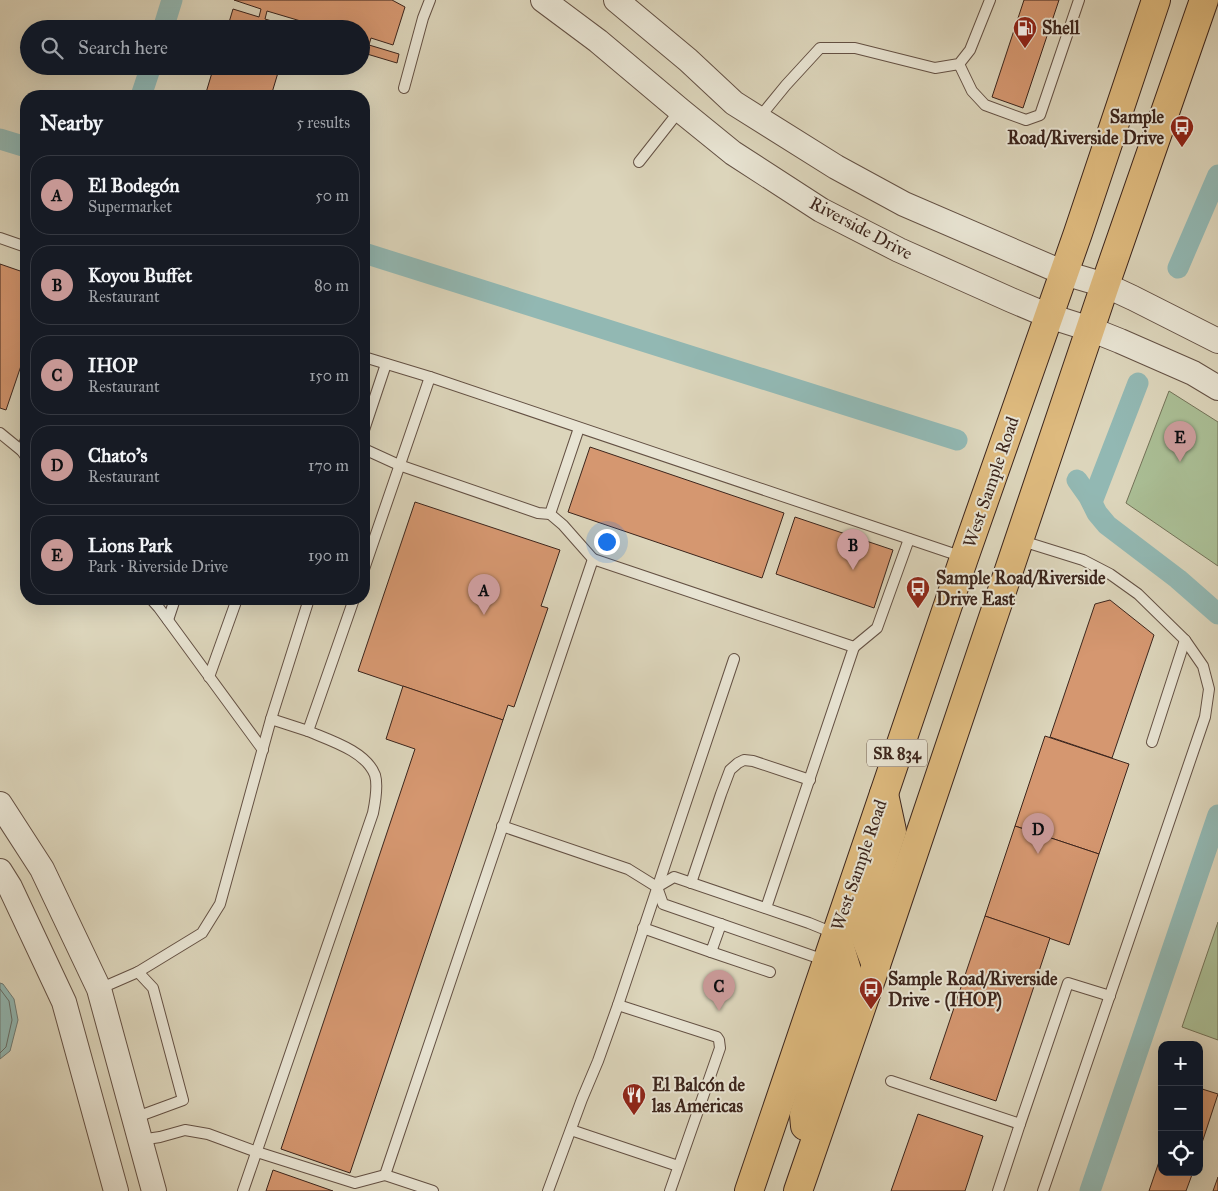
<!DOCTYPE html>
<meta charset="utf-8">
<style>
body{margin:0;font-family:"IM FELL Great Primer",serif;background:#20242c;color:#f1f3f6}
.controls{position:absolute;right:15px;bottom:15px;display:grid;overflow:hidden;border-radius:10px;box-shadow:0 5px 20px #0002}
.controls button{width:45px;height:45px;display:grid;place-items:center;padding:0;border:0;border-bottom:1px solid #363941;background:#171b24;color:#f1f3f6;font:25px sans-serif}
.you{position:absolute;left:606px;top:541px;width:18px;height:18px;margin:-12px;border:4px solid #fff;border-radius:50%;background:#1a73e8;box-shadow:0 0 0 8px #1a73e833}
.badge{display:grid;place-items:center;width:32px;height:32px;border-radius:50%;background:#c59692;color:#111;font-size:16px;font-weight:700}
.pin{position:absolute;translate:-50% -41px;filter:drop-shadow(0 1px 2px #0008)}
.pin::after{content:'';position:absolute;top:26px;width:18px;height:15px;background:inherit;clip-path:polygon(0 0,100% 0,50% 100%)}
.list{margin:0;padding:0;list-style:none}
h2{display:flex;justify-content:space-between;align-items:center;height:65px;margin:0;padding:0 20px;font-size:21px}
h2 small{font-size:16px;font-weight:400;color:#9ea1a6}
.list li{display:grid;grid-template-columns:32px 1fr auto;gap:15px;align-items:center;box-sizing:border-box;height:80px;margin:0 10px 10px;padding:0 10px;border:1px solid #363941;border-radius:20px}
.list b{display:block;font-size:19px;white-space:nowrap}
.list p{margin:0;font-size:16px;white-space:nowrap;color:#9ea1a6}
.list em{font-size:16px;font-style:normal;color:#9ea1a6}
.icon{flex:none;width:28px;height:28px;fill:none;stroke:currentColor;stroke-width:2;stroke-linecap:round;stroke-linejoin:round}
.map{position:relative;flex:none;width:1218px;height:1191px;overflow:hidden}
.search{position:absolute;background:#171b24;box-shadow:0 5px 20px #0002;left:20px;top:20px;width:350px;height:55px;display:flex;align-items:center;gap:12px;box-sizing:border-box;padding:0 18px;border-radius:28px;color:#9ea1a6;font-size:19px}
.panel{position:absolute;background:#171b24;box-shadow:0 5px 20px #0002;left:20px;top:90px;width:350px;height:515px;border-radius:20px}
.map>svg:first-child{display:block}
</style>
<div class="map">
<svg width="1218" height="1191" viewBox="0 0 1218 1191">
<rect width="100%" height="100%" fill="#dcd5bb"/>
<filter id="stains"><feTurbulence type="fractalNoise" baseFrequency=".004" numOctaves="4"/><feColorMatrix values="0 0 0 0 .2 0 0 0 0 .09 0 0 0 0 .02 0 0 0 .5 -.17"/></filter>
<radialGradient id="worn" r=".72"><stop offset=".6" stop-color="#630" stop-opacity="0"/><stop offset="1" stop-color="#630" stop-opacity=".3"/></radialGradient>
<g fill="#aabe95" stroke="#737258">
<path d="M 1169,391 L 1218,422 L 1218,566 L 1126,503 Z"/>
<path d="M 1218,922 L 1218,1040 L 1182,1027 Z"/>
</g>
<path fill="#92b8b3" stroke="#707d77" d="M 0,983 L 3,984 L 14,999 L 18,1020 L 10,1051 L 0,1059 Z"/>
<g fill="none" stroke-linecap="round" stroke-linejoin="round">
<path stroke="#676e68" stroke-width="1" d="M 0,989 L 9,1001 L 12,1020 L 6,1047 L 0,1053"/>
<g stroke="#92b8b3" stroke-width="21">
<path d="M 163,29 L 172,0"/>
<path d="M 141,96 L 151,66"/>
<path d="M 0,139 L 26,147"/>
<path d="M 364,253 L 957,440"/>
<path d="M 1178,268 L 1218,175"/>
<path d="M 1077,480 L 1089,497 L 1097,513 L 1107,525 L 1178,579 L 1218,614"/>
<path d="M 1092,502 L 1138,383"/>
<path d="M 1090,1191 L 1218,815"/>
</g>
</g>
<g fill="#d59770" stroke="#3c251c">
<path d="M 234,0 L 392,0 L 405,7 L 393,45 L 371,38 L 369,45 L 399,54 L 397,63 L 367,54 L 365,61 L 361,60 L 361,29 L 302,29 L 304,22 L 267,11 L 265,19 L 292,27 L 291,29 L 227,29 L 233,9 L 259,17 L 261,9 Z"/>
<path d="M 1024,0 L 1059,0 L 1023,108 L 992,97 Z"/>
<path d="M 214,66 L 280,66 L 271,96 L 205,96 Z"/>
<path d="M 0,264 L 26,273 L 26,351 L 6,410 L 0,408 Z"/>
<path d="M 590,447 L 784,513 L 762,578 L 568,512 Z"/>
<path d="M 415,502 L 560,550 L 541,606 L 548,608 L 514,707 L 508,705 L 503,720 L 358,671 Z"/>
<path d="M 795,517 L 893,550 L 874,608 L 776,574 Z"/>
<path d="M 1110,600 L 1154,635 L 1112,758 L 1050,737 L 1095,604 Z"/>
<path d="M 403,686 L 503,720 L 350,1173 L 281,1149 L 415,749 L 386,739 Z"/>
<path d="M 1045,736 L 1129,764 L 1099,854 L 1015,826 Z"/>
<path d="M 1015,826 L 1099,854 L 1069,945 L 985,916 Z"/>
<path d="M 985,916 L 1050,938 L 996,1101 L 930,1079 Z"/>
<path d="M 1199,1088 L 1218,1094 L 1199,1152 Z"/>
<path d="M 918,1114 L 983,1136 L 965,1191 L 891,1191 Z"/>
<path d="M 1162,1153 L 1162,1172 L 1193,1172 L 1186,1191 L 1149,1191 Z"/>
<path d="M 273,1170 L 333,1191 L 266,1191 Z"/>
<path d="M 1218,1177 L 1218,1191 L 1213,1191 Z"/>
</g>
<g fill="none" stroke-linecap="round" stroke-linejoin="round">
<g stroke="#645144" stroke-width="12">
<g id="service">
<path d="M 959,64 L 972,91 L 985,105 L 1026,120 L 1040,115 L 1079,0"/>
<path d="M 404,88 L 423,18 L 430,0"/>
<path d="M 759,118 L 786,85 L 820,48 L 855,48 L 935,68 L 959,64 L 970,50 L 990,0"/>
<path d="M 639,162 L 680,110"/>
<path d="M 0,238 L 26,247"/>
<path d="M 364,357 L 430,377"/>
<path d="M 579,428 L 550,514 L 563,525 L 593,559"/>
<path d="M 364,430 L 386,364"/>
<path d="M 0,433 L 22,451 L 26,457"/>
<path d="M 26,439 L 22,451 L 26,452"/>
<path d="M 364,449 L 399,465 L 538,513 L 550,514"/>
<path d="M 1019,540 L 1083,560 L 1110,574 L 1138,594 L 1185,640 L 1203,666 L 1209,689 L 1205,717 L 1043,1191"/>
<path d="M 364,569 L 430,377 L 963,557"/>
<path d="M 151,599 L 159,608 L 263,750"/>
<path d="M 168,620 L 175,599"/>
<path d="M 854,647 L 877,628 L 909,539"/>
<path d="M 209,677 L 237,599"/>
<path d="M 271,719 L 309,599"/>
<path d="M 1152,742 L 1185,640"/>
<path d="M 502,826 L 628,869 L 657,887 L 663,904 L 827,961"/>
<path d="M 691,883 L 721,794 L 730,770 L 738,763 L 744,760 L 753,761 L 810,780"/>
<path d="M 657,887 L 674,877 L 809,923 L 836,934"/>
<path d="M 643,928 L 711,952 L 721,924"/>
<path d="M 711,952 L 770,972"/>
<path d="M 99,989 L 138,972 L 202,933 L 220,904 L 271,719 L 308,731"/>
<path d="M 618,1005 L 717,1037 L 719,1040 L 720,1048 L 670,1191"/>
<path d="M 891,1081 L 1020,1124 L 998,1191"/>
<path d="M 134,1118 L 183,1100 L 153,988 L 138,972"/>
<path d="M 1020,1124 L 1068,983 L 1110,996"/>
<path d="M 571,1130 L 678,1166"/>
<path d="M 140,1140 L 160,1137 L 185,1130 L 208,1134 L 257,1152 L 355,1183 L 385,1175"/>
<path d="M 243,1191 L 373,813 C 375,803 378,785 375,775 C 366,751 329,740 308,731 L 354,599"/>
<path d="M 433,1191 L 385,1175 L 593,559 L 854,647 L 766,908"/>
<path d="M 548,1191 L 582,1099 L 598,1061 L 618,1005 L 734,659"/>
</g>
</g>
<g stroke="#645144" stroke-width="26">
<g id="tertiary">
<path d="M 543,0 L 598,41 L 680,110 L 733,153 L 821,210 L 899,250 L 1011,300 L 1049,316 L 1090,329 L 1120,341 L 1193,373 L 1218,388"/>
<path d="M 616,0 L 688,60 L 734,103 L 836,167 L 904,204 L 1064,273 L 1105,285 L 1133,298 L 1218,341"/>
<path d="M 0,804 L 42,869 L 99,989 L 154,1191"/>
<path d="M 0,871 L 10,887 L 64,1002 L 116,1191"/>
</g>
</g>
<g stroke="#3c251c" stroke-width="30">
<g id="primary">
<path d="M 876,965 L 861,926 L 892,831 L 884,794"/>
<path d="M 805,1126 L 804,1115 L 848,974 L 836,934"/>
<path d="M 749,1191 L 964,558 L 1078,233 L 1156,0"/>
<path d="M 798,1191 L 876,965 L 1105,285 L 1204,0"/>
</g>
</g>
<use href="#service" stroke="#e8e4d3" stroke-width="10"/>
<use href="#tertiary" stroke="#e8e4d3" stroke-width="24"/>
<use href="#primary" stroke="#deba7e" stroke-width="28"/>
</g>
<defs>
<g id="fuel-pin" transform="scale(1.25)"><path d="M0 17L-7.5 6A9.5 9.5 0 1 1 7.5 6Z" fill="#8f2418" stroke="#e8e4d3"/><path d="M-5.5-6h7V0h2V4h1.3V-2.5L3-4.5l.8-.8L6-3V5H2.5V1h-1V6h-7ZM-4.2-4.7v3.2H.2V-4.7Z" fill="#fff"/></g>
<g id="bus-pin" transform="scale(1.25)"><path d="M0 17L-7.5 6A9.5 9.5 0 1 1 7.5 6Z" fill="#8f2418" stroke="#e8e4d3"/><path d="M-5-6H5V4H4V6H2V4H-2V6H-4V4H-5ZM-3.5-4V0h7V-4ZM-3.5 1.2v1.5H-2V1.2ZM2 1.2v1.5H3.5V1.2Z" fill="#fff"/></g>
<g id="restaurant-pin" transform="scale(1.25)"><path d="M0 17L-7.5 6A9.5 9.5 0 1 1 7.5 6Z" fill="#8f2418" stroke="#e8e4d3"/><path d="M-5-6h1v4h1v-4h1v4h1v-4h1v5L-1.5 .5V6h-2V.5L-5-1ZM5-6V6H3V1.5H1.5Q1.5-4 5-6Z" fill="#fff"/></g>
</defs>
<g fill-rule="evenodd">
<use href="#fuel-pin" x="1025" y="28"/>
<use href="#bus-pin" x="1182" y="127"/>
<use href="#bus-pin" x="918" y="588"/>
<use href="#bus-pin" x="871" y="989"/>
<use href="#restaurant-pin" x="634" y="1095"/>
</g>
<g text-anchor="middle" stroke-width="4" stroke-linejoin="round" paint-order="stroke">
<rect fill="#e8e4d3" stroke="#705e53" stroke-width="1" x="867" y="739.5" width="60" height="27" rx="4"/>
<g font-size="16" font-weight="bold" fill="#3c251c">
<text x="897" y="759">SR 834</text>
</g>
<g font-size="18" font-weight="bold" fill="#3c251c" stroke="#e8e4d3" text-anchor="start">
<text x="1042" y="34">Shell</text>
<text x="1164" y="123" text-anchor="end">Sample<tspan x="1164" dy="21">Road/Riverside Drive</tspan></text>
<text x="936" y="584">Sample Road/Riverside<tspan x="936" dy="21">Drive East</tspan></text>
<text x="888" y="985">Sample Road/Riverside<tspan x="888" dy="21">Drive - (IHOP)</tspan></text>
<text x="652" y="1091">El Balcón de<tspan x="652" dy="21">las Americas</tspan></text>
</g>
<g font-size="18" fill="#3c251c" stroke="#e8e4d3">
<text transform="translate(861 228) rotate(28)" y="6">Riverside Drive</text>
<text transform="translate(991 482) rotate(-71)" y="6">West Sample Road</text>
<text transform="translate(859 865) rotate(-71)" y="6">West Sample Road</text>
</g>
</g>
<rect width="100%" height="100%" filter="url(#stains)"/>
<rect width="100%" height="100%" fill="url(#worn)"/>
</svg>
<div class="controls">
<button>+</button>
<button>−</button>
<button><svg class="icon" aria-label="locate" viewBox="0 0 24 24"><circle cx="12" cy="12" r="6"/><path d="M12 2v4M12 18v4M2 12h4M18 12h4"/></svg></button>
</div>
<div class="you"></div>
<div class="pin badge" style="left:484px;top:615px">A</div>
<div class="pin badge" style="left:853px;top:570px">B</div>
<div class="pin badge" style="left:719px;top:1011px">C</div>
<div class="pin badge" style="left:1038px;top:854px">D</div>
<div class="pin badge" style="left:1180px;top:462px">E</div>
<div class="search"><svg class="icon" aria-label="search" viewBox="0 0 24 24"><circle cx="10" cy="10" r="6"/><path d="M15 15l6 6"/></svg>Search here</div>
<section class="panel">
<h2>Nearby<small>5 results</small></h2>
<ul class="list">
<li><span class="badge">A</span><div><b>El Bodegón</b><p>Supermarket</p></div><em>50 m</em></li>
<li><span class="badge">B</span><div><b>Koyou Buffet</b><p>Restaurant</p></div><em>80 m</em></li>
<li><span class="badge">C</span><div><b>IHOP</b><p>Restaurant</p></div><em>150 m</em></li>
<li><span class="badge">D</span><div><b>Chato's</b><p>Restaurant</p></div><em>170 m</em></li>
<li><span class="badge">E</span><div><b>Lions Park</b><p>Park · Riverside Drive</p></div><em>190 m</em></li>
</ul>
</section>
</div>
